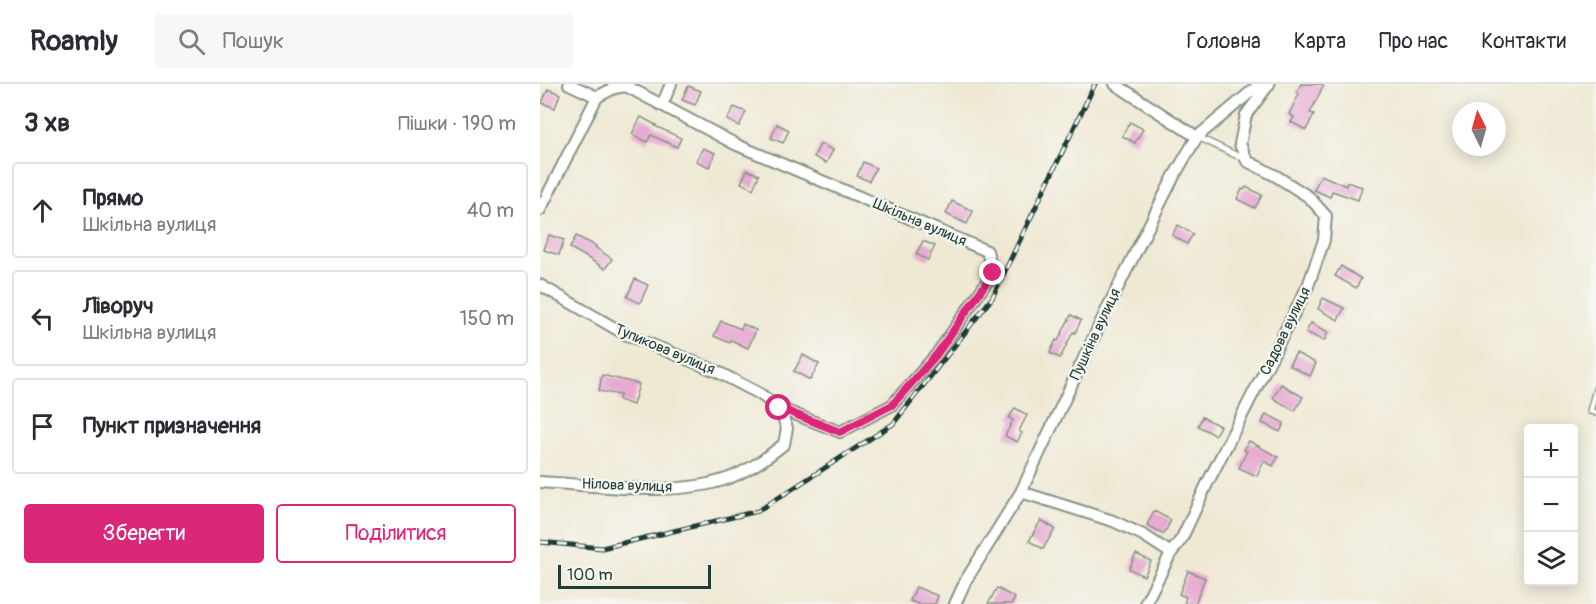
<!DOCTYPE html>
<html lang="uk">
<meta charset="utf-8">
<style>
body{margin:0;font-family:Pangolin,sans-serif;background:#f7f7f7;color:#2b2b33}
.controls{position:absolute;right:18px;bottom:18px;display:grid;overflow:hidden;border-radius:6px;box-shadow:0 3px 15px #0003}
.controls button{width:54px;height:54px;display:grid;place-items:center;padding:0;border:0;border-bottom:2px solid #e1e1e2;background:#fff;color:#2b2b33;font:30px sans-serif}
.compass{position:absolute;left:912px;top:18px;width:54px;height:54px;border-radius:50%;background:#fff;box-shadow:0 3px 15px #0003;rotate:355deg}
.scale{position:absolute;left:18px;bottom:15px;width:153px;box-sizing:border-box;padding-left:6px;border:3px solid #1f3d34;border-top:0;font-size:16px;line-height:21px;white-space:nowrap;color:#1f3d34;-webkit-text-stroke:4px #f6f6f2;paint-order:stroke}
.stop{position:absolute;width:18px;height:18px;margin:-14px;border:4px solid #db2777;border-radius:50%;background:#fff}
.stop.end{background:#db2777;border-color:#fff;box-shadow:0 2px 6px #0008}
.list{margin:0;padding:0;list-style:none}
h2{display:flex;justify-content:space-between;align-items:center;height:78px;margin:0;padding:0 24px;font-size:26px}
h2 small{font-size:20px;font-weight:400;color:#7c7c81}
.list li{display:grid;grid-template-columns:39px 1fr auto;gap:18px;align-items:center;box-sizing:border-box;height:96px;margin:0 12px 12px;padding:0 12px;border:2px solid #e1e1e2;border-radius:6px}
.list b{display:block;font-size:22px;white-space:nowrap}
.list p{margin:0;font-size:20px;white-space:nowrap;color:#7c7c81}
.list em{font-size:20px;font-style:normal;color:#7c7c81}
.actions{display:flex;gap:12px;padding:18px 24px}
.actions a{flex:1;padding:14px 0;border:2px solid #db2777;border-radius:6px;text-align:center;font-size:21px;color:#db2777}
.actions .main{background:#db2777;color:#fff}
.icon{flex:none;width:33px;height:33px;fill:none;stroke:currentColor;stroke-width:2;stroke-linecap:round;stroke-linejoin:round}
.map{position:relative;flex:none;width:1056px;height:520px;overflow:hidden}
header{display:flex;align-items:center;gap:36px;box-sizing:border-box;height:84px;padding:0 30px;background:#fff;border-bottom:2px solid #e1e1e2}
header strong{font-size:28px}
nav{display:flex;gap:33px;margin-inline-start:auto;font-size:21px}
.search{width:420px;height:54px;background:#f7f7f7;display:flex;align-items:center;gap:15px;box-sizing:border-box;padding:0 21px;border-radius:6px;color:#7c7c81;font-size:22px}
main{display:flex}
aside{flex:1;background:#fff}
.map>svg:first-child{display:block}
</style>
<header>
<strong>Roamly</strong>
<div class="search"><svg class="icon" aria-label="search" viewBox="0 0 24 24"><circle cx="10" cy="10" r="6"/><path d="M15 15l6 6"/></svg>Пошук</div>
<nav><a>Головна</a><a>Карта</a><a>Про нас</a><a>Контакти</a></nav>
</header>
<main>
<aside>
<h2>3 хв<small>Пішки · 190 m</small></h2>
<ul class="list">
<li><svg class="icon" aria-label="ahead" viewBox="0 0 24 24"><path d="M12 20V5M6 11l6-6 6 6"/></svg><div><b>Прямо</b><p>Шкільна вулиця</p></div><em>40 m</em></li>
<li><svg class="icon" aria-label="left" viewBox="0 0 24 24"><path d="M17 20v-9H6M10 6l-5 5 5 5"/></svg><div><b>Ліворуч</b><p>Шкільна вулиця</p></div><em>150 m</em></li>
<li><svg class="icon" aria-label="arrive" viewBox="0 0 24 24"><path d="M6 21V4h12l-3 4 3 4H6"/></svg><div><b>Пункт призначення</b></div></li>
</ul>
<div class="actions"><a class="main">Зберегти</a><a>Поділитися</a></div>
</aside>
<div class="map">
<svg width="1056" height="520" viewBox="0 0 1056 520">
<rect width="100%" height="100%" fill="#f6f6f2"/>
<filter id="ink" filterUnits="userSpaceOnUse"><feTurbulence type="fractalNoise" baseFrequency=".0167" numOctaves="2"/><feDisplacementMap in="SourceGraphic" scale="12" xChannelSelector="R" yChannelSelector="G"/><feConvolveMatrix kernelMatrix="1 2 1 2 8 2 1 2 1" color-interpolation-filters="sRGB"/></filter>
<filter id="wash" filterUnits="userSpaceOnUse"><feTurbulence type="fractalNoise" baseFrequency=".008" numOctaves="4" result="noise"/><feDisplacementMap in="SourceGraphic" scale="24" xChannelSelector="R" yChannelSelector="G"/><feGaussianBlur stdDeviation="1.35" result="paint"/><feColorMatrix in="noise" values="0 0 0 0 0 0 0 0 0 0 0 0 0 0 0 0 0 1.4 0 .05"/><feComposite in="paint" operator="in"/></filter>
<g filter="url(#wash)">
<rect width="100%" height="100%" fill="#efe9d4"/>
<g id="blocks">
<g fill="#e7a8d1">
<path d="M 761,0 L 784,0 L 770,29 L 774,30 L 766,46 L 751,38 L 754,33 L 749,30 L 759,10 L 757,8 Z"/>
<path d="M 148,2 L 161,7 L 155,21 L 142,16 Z"/>
<path d="M 8,5 L 20,10 L 15,24 L 2,19 Z"/>
<path d="M 194,23 L 206,28 L 199,42 L 187,36 Z"/>
<path d="M 101,33 L 116,41 L 115,42 L 141,54 L 137,63 L 111,51 L 107,58 L 92,50 Z"/>
<path d="M 590,38 L 603,45 L 595,59 L 582,52 Z"/>
<path d="M 237,40 L 249,46 L 243,59 L 231,54 Z"/>
<path d="M 280,60 L 293,66 L 286,79 L 274,73 Z"/>
<path d="M 163,64 L 175,69 L 169,83 L 156,77 Z"/>
<path d="M 323,78 L 336,84 L 329,97 L 317,92 Z"/>
<path d="M 207,86 L 219,91 L 213,105 L 201,99 Z"/>
<path d="M 781,91 L 806,102 L 807,98 L 822,103 L 818,116 L 792,107 L 790,113 L 774,106 Z"/>
<path d="M 706,103 L 722,111 L 715,124 L 697,115 L 702,105 L 704,106 Z"/>
<path d="M 412,117 L 433,127 L 427,140 L 406,130 Z"/>
<path d="M 638,141 L 653,150 L 647,160 L 632,151 Z"/>
<path d="M 9,151 L 24,156 L 19,171 L 4,166 Z"/>
<path d="M 36,152 L 56,162 L 55,163 L 72,175 L 65,185 L 48,174 L 30,164 Z"/>
<path d="M 383,157 L 395,162 L 388,176 L 376,170 Z"/>
<path d="M 801,182 L 821,195 L 816,204 L 795,192 Z"/>
<path d="M 95,195 L 108,201 L 100,219 L 87,213 Z"/>
<path d="M 783,214 L 804,224 L 798,236 L 778,225 Z"/>
<path d="M 531,231 L 541,236 L 535,249 L 533,248 L 520,274 L 510,269 L 516,256 L 518,257 Z"/>
<path d="M 181,237 L 201,245 L 203,240 L 216,246 L 208,264 L 191,256 L 190,259 L 174,252 Z"/>
<path d="M 771,239 L 788,248 L 784,257 L 766,248 Z"/>
<path d="M 756,269 L 776,279 L 770,292 L 749,281 Z"/>
<path d="M 263,271 L 279,280 L 270,296 L 254,287 Z"/>
<path d="M 62,291 L 99,300 L 93,321 L 79,316 L 80,311 L 59,307 Z"/>
<path d="M 741,300 L 763,313 L 755,327 L 733,314 Z"/>
<path d="M 475,324 L 487,331 L 479,347 L 482,349 L 477,358 L 465,352 L 473,336 L 469,334 Z"/>
<path d="M 726,330 L 744,339 L 740,348 L 722,339 Z"/>
<path d="M 662,333 L 680,342 L 675,351 L 658,342 Z"/>
<path d="M 709,357 L 738,373 L 733,382 L 724,377 L 717,392 L 699,384 L 707,367 L 704,366 Z"/>
<path d="M 614,427 L 631,436 L 624,450 L 607,441 Z"/>
<path d="M 501,436 L 515,445 L 503,465 L 489,457 Z"/>
<path d="M 596,470 L 611,477 L 604,492 L 589,485 Z"/>
<path d="M 648,487 L 665,494 L 655,520 L 644,520 L 646,513 L 639,510 Z"/>
<path d="M 376,503 L 398,512 L 395,520 L 378,520 L 370,517 Z"/>
<path d="M 457,504 L 475,514 L 472,520 L 448,520 Z"/>
</g>
</g>
</g>
<g filter="url(#ink)">
<use href="#blocks" fill-opacity="0" stroke="#879384" stroke-width="1.5"/>
<g fill="none" stroke-linecap="round" stroke-linejoin="round">
<g stroke="#879384" stroke-width="8">
<g id="lane">
<path d="M 658,53 L 704,75"/>
<path d="M 1056,305 L 1050,327 L 1056,329"/>
</g>
</g>
<g stroke="#879384" stroke-width="14">
<g id="street">
<path d="M 29,0 L 57,13 L 74,4 L 86,2 L 197,61 L 447,167 L 453,189 L 397,270 L 352,321 L 300,348 L 239,324"/>
<path d="M 575,0 L 657,53"/>
<path d="M 122,21 L 131,0"/>
<path d="M 0,126 L 57,13"/>
<path d="M 0,201 L 85,250 L 176,287 L 220,310 L 239,324 L 247,344 L 244,360 C 227,374 210,386 189,394 C 136,414 56,401 0,398"/>
<path d="M 481,408 L 573,437 L 603,451 L 631,469"/>
<path d="M 415,520 L 426,496 L 481,408 L 569,221 L 634,92 L 657,53 L 720,0"/>
<path d="M 605,520 L 631,469 L 642,454 L 667,400 L 768,202 L 784,156 L 786,132 L 769,113 L 736,92 L 707,77 L 700,60 L 706,31 L 729,0"/>
</g>
</g>
<use href="#lane" stroke="#fff" stroke-width="5"/>
<use href="#street" stroke="#fff" stroke-width="10"/>
<g stroke="#1f3d34" stroke-width="5">
<path id="rail" d="M 0,458 L 62,464 L 218,427 L 353,340 L 452,214 L 555,0"/>
</g>
<use href="#rail" stroke="#f6f6f2" stroke-width="3" stroke-dasharray="9" stroke-linecap="butt"/>
</g>
</g>
<g fill="none" stroke-linecap="round" stroke-linejoin="round" filter="url(#ink)">
<path stroke="#db2777" stroke-width="8" d="M 239,324 L 300,348 L 352,321 L 397,270 L 453,189"/>
</g>
<g text-anchor="middle" stroke-width="4.5" stroke-linejoin="round" paint-order="stroke">
<g font-size="15" fill="#1f3d34" stroke="#f6f6f2">
<text transform="translate(380 138) rotate(23)" y="5">Шкільна вулиця</text>
<text transform="translate(745 247) rotate(-64)" y="5">Садова вулиця</text>
<text transform="translate(555 250) rotate(-65)" y="5">Пушкіна вулиця</text>
<text transform="translate(125 265) rotate(23)" y="5">Тупикова вулиця</text>
<text transform="translate(87 401) rotate(2)" y="5">Нілова вулиця</text>
</g>
</g>
</svg>
<div class="controls">
<button>+</button>
<button>−</button>
<button><svg class="icon" aria-label="layers" viewBox="0 0 24 24"><path d="M12 4l9 5-9 5-9-5zM3 14l9 5 9-5"/></svg></button>
</div>
<svg class="compass" viewBox="-18 -18 36 36"><path d="M0-13l5 13h-10z" fill="#e53935"/><path d="M0 13l5-13h-10z" fill="#7c7c81"/></svg>
<div class="scale">100 m</div>
<div class="stop" style="left:239px;top:324px"></div>
<div class="stop end" style="left:453px;top:189px"></div>
</div>
</main>
